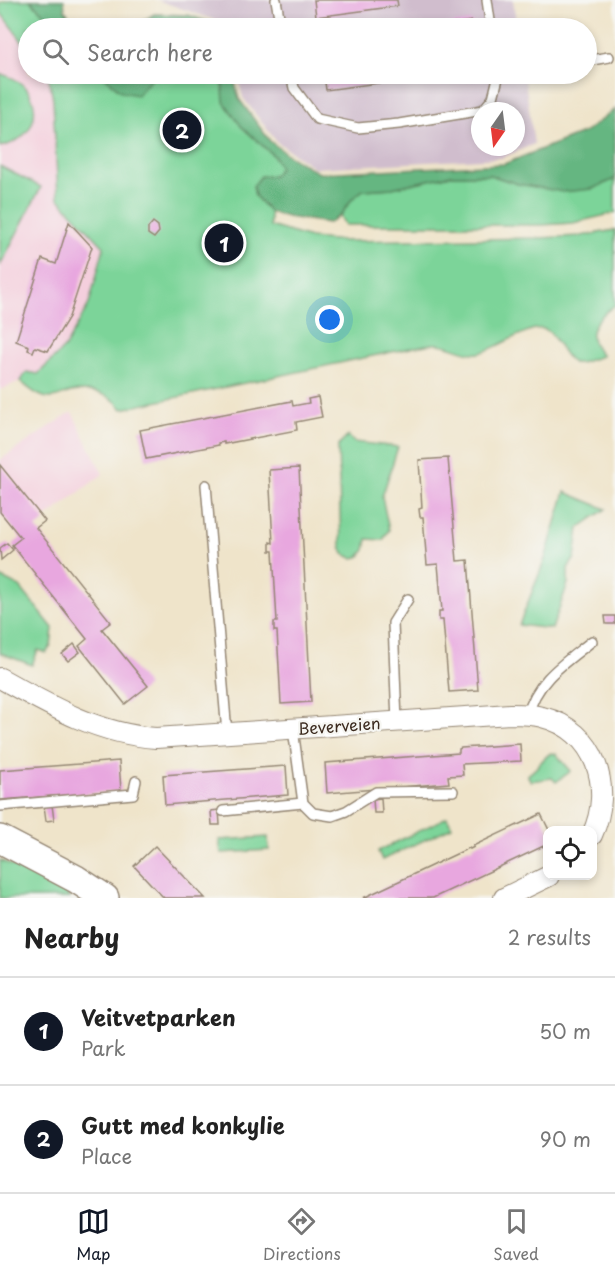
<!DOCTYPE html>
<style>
body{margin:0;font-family:"Playpen Sans",sans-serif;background:#f6f6f6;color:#222}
.controls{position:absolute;right:18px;bottom:18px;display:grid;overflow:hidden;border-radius:12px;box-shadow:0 3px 9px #0003}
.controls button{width:54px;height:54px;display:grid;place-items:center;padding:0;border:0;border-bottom:2px solid #e0e0e0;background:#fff;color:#222;font:30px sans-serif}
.compass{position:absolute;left:471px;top:102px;width:54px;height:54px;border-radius:50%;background:#fff;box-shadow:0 3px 9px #0003;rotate:194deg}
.you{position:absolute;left:330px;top:320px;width:21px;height:21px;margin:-15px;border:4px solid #fff;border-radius:50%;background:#1a73e8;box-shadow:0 0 0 9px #1a73e833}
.badge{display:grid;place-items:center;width:39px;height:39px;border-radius:50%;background:#111827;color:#fff;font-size:20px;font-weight:700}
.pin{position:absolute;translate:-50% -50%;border:3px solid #fff;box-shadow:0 2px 6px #0006}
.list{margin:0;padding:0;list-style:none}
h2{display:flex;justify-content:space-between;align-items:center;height:78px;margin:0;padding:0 24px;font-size:26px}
h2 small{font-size:20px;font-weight:400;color:#767676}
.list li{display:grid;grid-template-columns:39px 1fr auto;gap:18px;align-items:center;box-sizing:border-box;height:108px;padding:0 24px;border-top:2px solid #e0e0e0}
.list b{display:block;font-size:22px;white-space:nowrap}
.list p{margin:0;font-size:20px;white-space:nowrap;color:#767676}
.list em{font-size:20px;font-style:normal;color:#767676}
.icon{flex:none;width:33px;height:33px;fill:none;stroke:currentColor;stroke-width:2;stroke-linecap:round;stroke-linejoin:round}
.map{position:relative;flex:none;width:615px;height:898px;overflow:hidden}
.search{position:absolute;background:#fff;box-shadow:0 3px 9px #0003;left:18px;right:18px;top:18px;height:66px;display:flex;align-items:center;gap:15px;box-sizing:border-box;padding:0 21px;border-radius:33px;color:#767676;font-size:22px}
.sheet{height:294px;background:#fff}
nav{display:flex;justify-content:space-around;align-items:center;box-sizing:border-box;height:84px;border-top:2px solid #e0e0e0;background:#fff;font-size:16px;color:#767676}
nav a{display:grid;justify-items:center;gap:3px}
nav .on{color:#111827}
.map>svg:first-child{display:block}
</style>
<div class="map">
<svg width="615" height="898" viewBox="0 0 615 898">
<rect width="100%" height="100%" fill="#f6f6f2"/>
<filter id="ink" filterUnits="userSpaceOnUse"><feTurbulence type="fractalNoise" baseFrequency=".0167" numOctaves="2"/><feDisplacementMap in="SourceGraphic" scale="12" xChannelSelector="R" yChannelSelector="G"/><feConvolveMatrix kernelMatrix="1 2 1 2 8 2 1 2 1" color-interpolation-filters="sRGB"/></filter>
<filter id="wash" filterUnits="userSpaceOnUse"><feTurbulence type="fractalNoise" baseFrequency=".008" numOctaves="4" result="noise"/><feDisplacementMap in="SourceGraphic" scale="24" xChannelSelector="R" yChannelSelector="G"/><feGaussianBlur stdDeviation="1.35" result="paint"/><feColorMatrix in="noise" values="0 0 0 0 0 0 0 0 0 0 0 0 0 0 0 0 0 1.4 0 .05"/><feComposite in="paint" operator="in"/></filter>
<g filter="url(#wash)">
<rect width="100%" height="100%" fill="#efe4ca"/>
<g fill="#f4cfdd">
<path d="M 0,12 L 28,49 L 28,74 L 48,75 L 53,102 L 58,198 L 104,246 L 89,304 L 65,347 L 38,374 L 27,372 L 20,381 L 0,390 Z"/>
<path d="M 72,412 L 103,474 L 44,519 L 0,467 L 0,460 Z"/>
</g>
<g fill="#d0bdcd" fill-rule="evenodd">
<path d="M 157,0 L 513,0 L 517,28 L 227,28 L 226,24 Z"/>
<path d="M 237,74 L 524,74 L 534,144 L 502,158 L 315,168 L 277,142 L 243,98 ZM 480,111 L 516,111 L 516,147 L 480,147 Z"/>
</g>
<g fill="#7cd499" stroke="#5c7f5c" stroke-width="1.5">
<path d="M 11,0 L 30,0 L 58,28 L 28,28 L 28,49 L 0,12 L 0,3 Z"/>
<path d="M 0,74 C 46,83 46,138 0,147 Z"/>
<path d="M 48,74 L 101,74 L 122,92 L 150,81 L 156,74 L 222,74 L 241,126 L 274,156 L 280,168 L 255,196 L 270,212 L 270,226 L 310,238 L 345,241 L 539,238 L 581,236 L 615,230 L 615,305 C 594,320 582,334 602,356 L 580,363 L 573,363 C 562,356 554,331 544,329 C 529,325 495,350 479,353 C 465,355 452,345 438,344 C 431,343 423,346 415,347 L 122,409 C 111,393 90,389 71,392 C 61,395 55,400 44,397 C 34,394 27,387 20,381 L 27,372 L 38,374 L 65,347 L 89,304 L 104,247 L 58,198 L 53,99 Z"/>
<path d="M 0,166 L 41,187 L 0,266 Z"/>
<path d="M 451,175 L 490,175 L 518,184 L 592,189 L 615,179 L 615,213 L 573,223 L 542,225 L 345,225 L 340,216 L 352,199 L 363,190 L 392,188 Z"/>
<path d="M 348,436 L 354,442 L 398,447 L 382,497 L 389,530 L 383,540 L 367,539 L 365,550 L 359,557 L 352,558 L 344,554 L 341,546 L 338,446 Z"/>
<path d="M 565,492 L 606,509 L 579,528 L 575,558 L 568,568 L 568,583 L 552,629 L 519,625 L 545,559 Z"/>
<path d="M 0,577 L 20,587 L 53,628 L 51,646 L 46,653 L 38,650 L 32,665 L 0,653 Z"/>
<path d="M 551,753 L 556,754 L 571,771 L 556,782 L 552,778 L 531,781 L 527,775 C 538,769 541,759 551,753 Z"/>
<path d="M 447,817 L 452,827 L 382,860 L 378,851 Z"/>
<path d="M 268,837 L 269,850 L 221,853 L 219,840 Z"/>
<path d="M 0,860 L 63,889 L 70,898 L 0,898 Z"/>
</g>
<g fill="#65b681" stroke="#507050" stroke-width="1.5">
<path d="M 30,0 L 64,0 L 65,10 L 71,19 L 81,17 L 115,28 L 137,25 L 154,14 L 188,15 L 214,24 L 219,28 L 58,28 Z"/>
<path d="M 101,74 L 156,74 L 137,95 L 122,92 Z"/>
<path d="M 222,74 L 233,74 L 239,99 L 270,141 L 288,155 L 319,173 L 504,164 L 585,132 L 615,109 L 615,179 L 592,189 L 563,192 L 518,184 L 490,175 L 451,175 L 392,188 L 363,190 L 352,199 L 340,216 L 329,223 L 287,217 L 270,212 L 255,196 L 253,186 L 261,176 L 273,176 L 280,168 L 274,156 L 241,126 L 224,102 Z"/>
</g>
<g id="blocks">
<g fill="#e8a7df">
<path d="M 314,0 L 397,0 L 398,6 L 316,17 Z"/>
<path d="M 472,21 L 473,28 L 429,28 L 429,27 Z"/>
<path d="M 324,74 L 438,74 L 438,75 L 326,90 Z"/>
<path d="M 69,222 L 92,247 L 69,317 L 48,351 L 35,347 L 33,352 L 28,350 L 29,346 L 16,341 L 42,259 L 56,264 Z"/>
<path d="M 153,222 L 158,226 L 159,232 L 154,238 L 148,234 L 148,228 Z"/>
<path d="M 318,397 L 322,417 L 296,422 L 297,430 L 224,444 L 224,442 L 218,443 L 219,445 L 146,459 L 140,430 L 292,401 L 293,406 L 309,403 L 308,399 Z"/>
<path d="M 448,458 L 457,561 L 468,560 L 478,690 L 449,692 L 443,620 L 439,620 L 439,611 L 442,611 L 438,564 L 427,565 L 423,517 L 420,517 L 419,509 L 422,508 L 419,460 Z"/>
<path d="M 0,465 L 45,521 L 36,528 L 111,622 L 102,629 L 148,686 L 125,704 L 79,646 L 87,639 L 12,545 L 21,538 L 0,512 Z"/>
<path d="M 299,468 L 311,702 L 281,704 L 277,631 L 274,631 L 274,622 L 277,622 L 273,551 L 270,551 L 270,542 L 273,543 L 269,470 Z"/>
<path d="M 7,543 L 13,550 L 1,560 L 0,548 Z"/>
<path d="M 605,616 L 615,616 L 615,624 L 606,624 Z"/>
<path d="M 74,644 L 80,652 L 68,661 L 62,654 Z"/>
<path d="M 520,744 L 521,761 L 462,764 L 463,775 L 448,776 L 449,783 L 327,793 L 325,763 L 459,753 L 459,749 L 461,748 Z"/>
<path d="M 119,761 L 121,791 L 0,800 L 0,770 Z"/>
<path d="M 286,766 L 288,795 L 165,805 L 163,775 Z"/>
<path d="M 381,798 L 382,813 L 374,813 L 373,799 Z"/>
<path d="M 52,805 L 54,820 L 46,821 L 44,806 Z"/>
<path d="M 219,810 L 220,825 L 212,825 L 211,811 Z"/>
<path d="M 541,814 L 549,830 L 548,844 L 433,898 L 363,898 L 469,848 L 470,849 L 474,847 L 473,846 Z"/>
<path d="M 155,846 L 205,898 L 164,898 L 134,866 Z"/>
</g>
</g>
</g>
<g filter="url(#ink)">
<use href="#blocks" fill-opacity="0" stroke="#958774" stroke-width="1.5"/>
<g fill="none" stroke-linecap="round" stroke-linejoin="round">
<g stroke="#958774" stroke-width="12">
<g id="lane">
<path d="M 276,0 L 281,28"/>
<path d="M 487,0 L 491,28"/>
<path d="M 586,61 L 609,57"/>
<path d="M 291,74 L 294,88 L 317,119 L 358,128 L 399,124 L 483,110 L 493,98 L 499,74"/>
<path d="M 206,485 L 227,733"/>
<path d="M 528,715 C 536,680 566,662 592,641"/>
<path d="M 397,722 L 393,623 L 408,599"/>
<path d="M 293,729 L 303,803 L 313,813 L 332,816 L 346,811 L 376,792 L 453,791"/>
<path d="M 0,806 L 133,794 L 136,781"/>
<path d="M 223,811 L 303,803"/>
</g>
</g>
<g stroke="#958774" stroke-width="22">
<g id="street">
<path d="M 0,678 C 50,706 98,734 156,738 L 510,714 C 521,714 532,714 542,717 C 596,730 614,788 592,835"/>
<path d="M 504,898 L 549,876"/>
</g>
</g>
<g stroke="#958774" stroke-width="30">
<path id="secondary" d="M 0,839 L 76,879 L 105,898"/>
</g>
<use href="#lane" stroke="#fff" stroke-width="9"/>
<use href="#street" stroke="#fff" stroke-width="20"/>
<use href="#secondary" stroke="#fff" stroke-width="27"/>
</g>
</g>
<g text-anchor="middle" stroke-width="4.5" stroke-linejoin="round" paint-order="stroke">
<g font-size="16" fill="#3b2a1e" stroke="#f6f6f2">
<text transform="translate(339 726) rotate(-4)" y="6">Beverveien</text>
</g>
</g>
</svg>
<div class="controls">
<button><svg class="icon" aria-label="locate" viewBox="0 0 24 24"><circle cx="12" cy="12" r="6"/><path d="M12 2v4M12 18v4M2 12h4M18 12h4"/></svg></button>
</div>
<svg class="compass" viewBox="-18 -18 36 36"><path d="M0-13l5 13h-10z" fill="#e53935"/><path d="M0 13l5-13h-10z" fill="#767676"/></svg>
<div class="you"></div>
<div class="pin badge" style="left:224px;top:243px">1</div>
<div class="pin badge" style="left:182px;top:130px">2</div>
<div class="search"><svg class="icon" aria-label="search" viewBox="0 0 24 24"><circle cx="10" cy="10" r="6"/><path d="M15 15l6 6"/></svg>Search here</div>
</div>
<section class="sheet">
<h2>Nearby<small>2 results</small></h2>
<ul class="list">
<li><span class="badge">1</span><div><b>Veitvetparken</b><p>Park</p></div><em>50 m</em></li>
<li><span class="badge">2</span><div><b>Gutt med konkylie</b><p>Place</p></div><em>90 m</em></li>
</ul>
</section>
<nav>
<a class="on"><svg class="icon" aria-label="map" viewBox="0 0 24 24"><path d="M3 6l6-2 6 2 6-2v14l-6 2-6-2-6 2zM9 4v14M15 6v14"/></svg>Map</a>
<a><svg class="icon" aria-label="directions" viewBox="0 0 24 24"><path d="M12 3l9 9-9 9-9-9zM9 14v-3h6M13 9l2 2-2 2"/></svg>Directions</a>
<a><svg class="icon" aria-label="saved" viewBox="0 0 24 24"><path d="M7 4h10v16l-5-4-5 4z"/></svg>Saved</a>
</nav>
